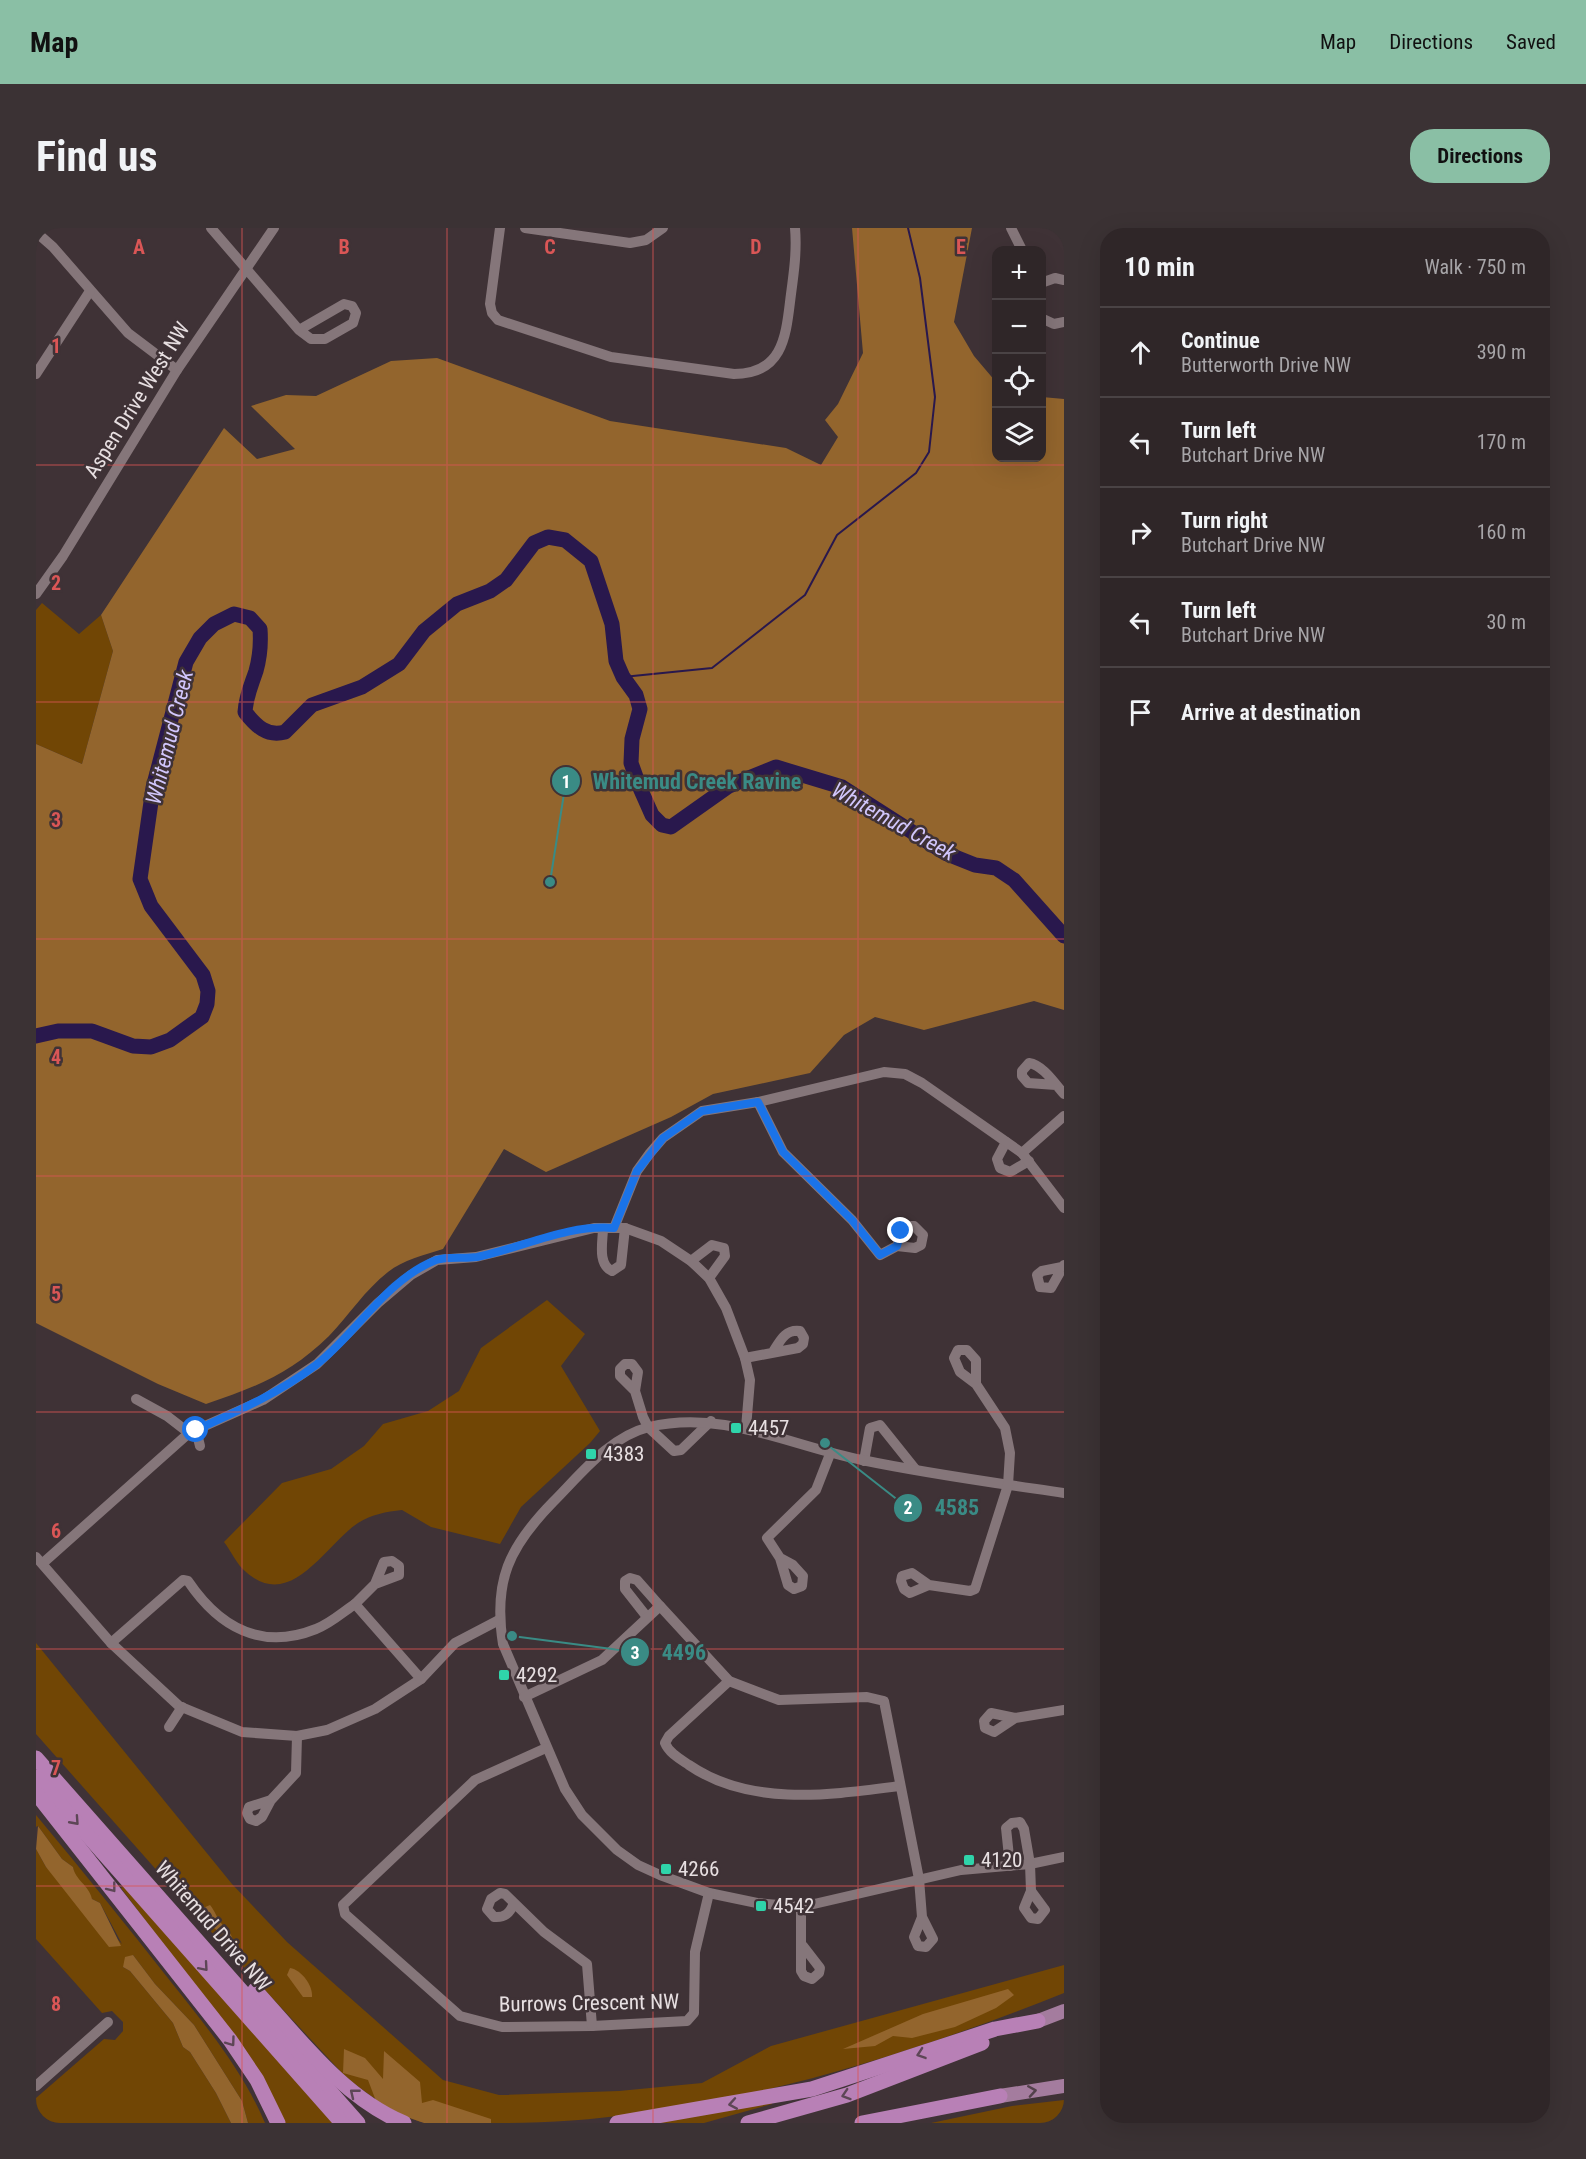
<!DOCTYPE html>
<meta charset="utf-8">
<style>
body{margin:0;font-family:"Roboto Condensed",sans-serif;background:#3b3234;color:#f1f3f6}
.controls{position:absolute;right:18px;top:18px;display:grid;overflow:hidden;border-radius:12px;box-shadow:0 6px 24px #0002}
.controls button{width:54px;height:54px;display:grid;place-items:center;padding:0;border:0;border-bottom:2px solid #4a4345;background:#2f2628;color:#f1f3f6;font:30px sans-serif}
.stop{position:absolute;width:18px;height:18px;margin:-14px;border:4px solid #1a73e8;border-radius:50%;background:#fff}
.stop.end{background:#1a73e8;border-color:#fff;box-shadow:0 2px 6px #0008}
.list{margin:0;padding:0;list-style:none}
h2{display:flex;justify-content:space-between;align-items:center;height:78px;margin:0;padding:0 24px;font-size:26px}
h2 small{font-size:20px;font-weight:400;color:#a7a5a8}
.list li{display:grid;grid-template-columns:39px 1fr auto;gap:18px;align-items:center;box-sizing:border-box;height:90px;padding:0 24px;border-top:2px solid #4a4345}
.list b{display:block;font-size:22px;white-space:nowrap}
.list p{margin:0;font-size:20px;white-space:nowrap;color:#a7a5a8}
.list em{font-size:20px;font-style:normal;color:#a7a5a8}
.icon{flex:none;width:33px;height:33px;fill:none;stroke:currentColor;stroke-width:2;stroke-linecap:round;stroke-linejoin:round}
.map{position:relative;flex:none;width:1028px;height:1895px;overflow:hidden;border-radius:24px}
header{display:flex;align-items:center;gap:36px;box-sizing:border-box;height:84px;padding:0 30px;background:#8abfa5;color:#111}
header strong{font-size:28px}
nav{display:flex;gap:33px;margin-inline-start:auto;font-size:21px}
.intro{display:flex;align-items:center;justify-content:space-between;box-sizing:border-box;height:144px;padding:0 36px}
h1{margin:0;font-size:42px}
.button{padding:15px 27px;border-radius:24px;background:#8abfa5;color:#111;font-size:21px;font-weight:700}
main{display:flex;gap:36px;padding:0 36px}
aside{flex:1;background:#2f2628;border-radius:24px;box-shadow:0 6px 24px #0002}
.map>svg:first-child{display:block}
</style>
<header>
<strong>Map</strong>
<nav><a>Map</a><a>Directions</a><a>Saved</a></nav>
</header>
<div class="intro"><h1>Find us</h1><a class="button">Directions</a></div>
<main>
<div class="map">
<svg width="1028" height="1895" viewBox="0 0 1028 1895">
<rect width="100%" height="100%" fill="#3f3236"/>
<g fill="#714605">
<path d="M 6,375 L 43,406 L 65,387 L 77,423 L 46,536 L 0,516 L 0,382 Z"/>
<path d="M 511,1072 L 549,1106 L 525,1138 L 564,1203 L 554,1215 L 485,1279 L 464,1316 L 395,1299 L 366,1282 C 350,1284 336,1286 322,1295 C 289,1317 255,1384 210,1344 C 201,1337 195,1323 188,1314 L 246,1255 L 295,1241 L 328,1218 L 347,1196 L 392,1183 L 423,1163 L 445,1120 Z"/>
<path d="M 0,1415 L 196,1656 L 251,1714 L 407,1852 L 463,1867 L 583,1863 L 666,1855 L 735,1818 L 1028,1737 L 1028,1765 C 852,1835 657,1895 466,1895 C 440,1895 410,1895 385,1894 C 356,1884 330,1866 307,1846 L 186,1716 L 0,1506 Z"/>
<path d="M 0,1587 C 46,1642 91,1698 135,1754 C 170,1798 207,1843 229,1895 L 212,1895 L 206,1873 L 158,1797 L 119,1756 L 97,1727 L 87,1739 L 94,1743 L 137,1795 L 147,1819 L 154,1824 L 180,1865 L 195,1895 L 0,1895 L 0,1870 L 68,1811 L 79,1812 L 87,1803 L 87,1794 L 76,1783 L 66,1785 L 0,1711 L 0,1621 L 10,1639 L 86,1716 L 64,1675 L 56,1671 L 38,1647 L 37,1639 L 26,1631 L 2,1598 L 0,1599 Z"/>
<path d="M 88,1658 L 297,1895 L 248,1895 L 124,1712 L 85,1660 Z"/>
<path d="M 1028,1872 L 1028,1895 L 895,1895 L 976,1878 Z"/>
<path d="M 736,1873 L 736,1876 L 668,1895 L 613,1895 Z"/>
</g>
<g fill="#93652d">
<path d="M 816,0 L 936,0 L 918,94 L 938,128 L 960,154 L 960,230 L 1005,230 L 1006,169 L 1028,171 L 1028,782 L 998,773 L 888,802 L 839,789 L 808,807 L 774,845 L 677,866 L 635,889 L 510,944 L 468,921 L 407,1021 C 388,1027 367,1032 352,1044 C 329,1062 313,1087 293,1108 C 254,1146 220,1159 170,1176 L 122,1156 L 0,1095 L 0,516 L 46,536 L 77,423 L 65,387 L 188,200 L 221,231 L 259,221 L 215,178 L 250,167 L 280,168 L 355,133 L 401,130 L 574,193 L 750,220 L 785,237 L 802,209 L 789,192 L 802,176 L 827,125 Z"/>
<path d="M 2,1598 L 26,1631 L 37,1639 C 39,1652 53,1657 56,1671 L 64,1675 L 85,1718 L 73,1719 L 10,1639 L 0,1621 Z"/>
<path d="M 174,1677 C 179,1683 181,1690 185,1695 C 190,1702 194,1702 197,1712 C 182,1705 170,1696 167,1680 Z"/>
<path d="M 97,1727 L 119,1756 L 158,1797 L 206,1873 L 212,1895 L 195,1895 L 180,1865 L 154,1824 L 147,1819 L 137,1795 L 94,1743 L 87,1739 L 89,1729 Z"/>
<path d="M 254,1740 C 266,1742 277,1758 276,1769 L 267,1769 L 251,1747 Z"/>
<path d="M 972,1761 L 978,1767 L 960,1780 L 919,1799 L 876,1810 L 857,1808 L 839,1818 L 807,1821 L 887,1786 Z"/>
<path d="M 308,1821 L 329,1830 L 347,1851 L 348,1823 L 384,1854 L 386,1875 L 397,1872 L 455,1891 L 455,1895 L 388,1895 L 368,1888 L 340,1873 L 332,1852 L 307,1845 Z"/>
</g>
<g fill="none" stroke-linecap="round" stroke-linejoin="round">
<path stroke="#29184d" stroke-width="2" d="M 587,449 L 676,440 L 769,367 L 801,307 L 880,245 L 893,224 L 899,169 L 884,50 L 872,0"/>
<path stroke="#29184d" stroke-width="15" d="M 0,808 L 22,803 L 56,803 L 97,818 L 115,819 L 134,812 L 166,789 L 171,776 L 172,763 L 167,747 L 115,678 L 104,651 L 117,560 L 150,434 L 164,410 L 178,396 L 198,386 L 214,390 L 224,401 C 225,415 224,429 220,443 C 215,458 210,468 209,484 C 220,498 231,509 249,504 L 276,477 L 326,459 L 363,436 L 388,403 L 421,376 L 454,363 L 470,352 L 498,315 L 512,309 L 529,312 L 555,333 L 576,396 L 580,433 L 587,449 L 600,467 L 604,481 L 596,511 L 595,535 L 604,560 L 616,587 L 626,597 L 635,599 L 693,558 L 740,539 L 806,559 L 909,625 L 939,637 L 960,640 L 978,652 L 1028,708"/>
<g stroke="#85767a" stroke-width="10">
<path d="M 175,0 L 263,102 L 308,76 L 316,78 L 320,85 L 317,95 L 289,111 L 275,111 L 263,102"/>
<path d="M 464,0 L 454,76 L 456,85 L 462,92 L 575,129 L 698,146 C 749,146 750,105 755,66 C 758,44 761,22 759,0"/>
<path d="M 489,0 L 594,15 L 610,12 L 627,0"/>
<path d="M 975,0 L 986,22"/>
<path d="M 0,4 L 17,19 L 92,105 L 141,142"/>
<path d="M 1005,55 L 1019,50 L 1028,52"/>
<path d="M 1005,90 L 1018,96 L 1028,94"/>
<path d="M 0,146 L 54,63"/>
<path d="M 0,366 L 27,328 L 141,142 L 238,0"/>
<path d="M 1020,857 L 992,855 L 986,848 L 986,843 L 993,835 C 1007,837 1019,856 1028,866"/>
<path d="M 722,874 L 747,924 L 816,992 L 844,1027 L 861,1018 L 865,1003 L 871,998 L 878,998 L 887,1007 L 885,1017 L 879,1020 L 861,1018"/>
<path d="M 970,914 L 961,931 L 964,940 L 974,944 L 993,933"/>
<path d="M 986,925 L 1028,888"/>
<path d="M 567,1000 C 567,1013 561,1036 576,1043 L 585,1037 L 589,1000"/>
<path d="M 578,1000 L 601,943 L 614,925 L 627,910 L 666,883 L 722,874 L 848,844 L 869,846 L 886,855 L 986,925 L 1028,980"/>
<path d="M 655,1033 L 676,1017 L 688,1020 L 689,1028 L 673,1050"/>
<path d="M 1026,1039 L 1006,1043 L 1001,1047 L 1004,1059 L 1015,1060 L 1028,1037"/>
<path d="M 709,1130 L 762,1120 L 767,1116 L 768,1110 L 764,1103 C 749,1101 744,1113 737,1124"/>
<path d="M 599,1163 L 584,1148 L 584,1141 L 589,1136 L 596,1136 L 602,1144 L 599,1163 L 607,1189 L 612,1199 L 638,1223 L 645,1222 L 675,1193"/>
<path d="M 100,1171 L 131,1188 L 153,1205"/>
<path d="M 160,1202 L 164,1218"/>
<path d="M 828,1233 L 834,1200 L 844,1197 L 880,1242"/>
<path d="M 1028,1265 C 960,1255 893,1246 826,1232 C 754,1218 687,1181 613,1199 C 573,1209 544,1247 517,1274 C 473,1319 457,1353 467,1416 L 529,1561 L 546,1587 L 581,1622 L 602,1637 L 624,1647 L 673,1665 L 721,1675 L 765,1679 L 925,1642 L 994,1636 L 1028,1629"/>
<path d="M 0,1329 L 75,1415 L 143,1478 L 206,1504 L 261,1508 L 291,1502 L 339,1481 L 385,1451 L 419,1415 L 463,1392"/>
<path d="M 744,1330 L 757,1337 L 767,1348 L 766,1358 L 758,1361 L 752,1357 L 744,1330 L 731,1310 L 780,1262 L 794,1226"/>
<path d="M 7,1335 L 153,1205 L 227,1172 L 281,1136 L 342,1075 L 375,1047 L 401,1032 L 440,1029 L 558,1000 L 589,1000 L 625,1013 L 655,1033 L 673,1050 L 690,1080 L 709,1130 L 714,1152 L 710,1200"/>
<path d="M 893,1357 L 874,1365 L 868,1361 L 865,1353 L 866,1348 L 876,1345 L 893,1357 L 934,1363 L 939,1361 L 972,1257 L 974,1225 L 969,1200 L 940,1156 L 940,1132 L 931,1122 L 922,1122 L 918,1130 L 924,1144 L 940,1156"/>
<path d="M 319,1376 L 339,1356 L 363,1347 L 363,1338 L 356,1333 L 348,1334 L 339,1356"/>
<path d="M 611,1389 L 589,1361 L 589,1353 L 594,1350 L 601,1352 L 624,1378"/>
<path d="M 75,1415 L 147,1352 L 152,1353 C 183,1399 225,1423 280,1401 C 294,1396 307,1384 319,1376 L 385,1451"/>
<path d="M 693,1453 L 633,1508 L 629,1515 C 633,1525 644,1531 653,1537 C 714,1579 794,1567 864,1558"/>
<path d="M 488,1469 L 566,1432 L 624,1378 L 693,1453 L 743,1472 L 831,1469 L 848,1473 L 883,1651 L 886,1689 L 878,1709 L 882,1718 L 890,1719 L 897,1711 L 886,1689"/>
<path d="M 979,1490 L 958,1504 L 949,1500 L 948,1493 L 955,1485 L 979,1490 L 1028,1482"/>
<path d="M 133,1499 L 146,1479"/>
<path d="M 510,1520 L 439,1552 L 307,1677 L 309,1686 L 424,1788 L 466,1799 L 556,1798 L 651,1793 L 658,1785 L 659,1724 L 673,1665"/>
<path d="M 235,1572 L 226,1589 L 220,1593 L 214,1591 L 211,1585 L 213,1579 L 235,1572 L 260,1545 L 261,1508"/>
<path d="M 974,1638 L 970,1600 L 976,1595 L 984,1594 L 988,1601 L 994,1636 L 995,1663 L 1009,1682 L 1002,1691 L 995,1690 L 988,1680 L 995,1663"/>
<path d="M 478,1675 C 474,1685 469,1690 458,1689 L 451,1681 L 455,1671 L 464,1665 L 469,1666 L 508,1704 L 551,1736 L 556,1798"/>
<path d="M 765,1679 L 765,1743 L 768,1748 L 776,1751 L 783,1745 L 784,1740 L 767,1718"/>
<path d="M 0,1858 L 72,1794"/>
</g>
<g stroke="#a47c9e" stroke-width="14">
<path d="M 1002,1793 L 1028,1783"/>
<path d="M 964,1868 L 1028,1858"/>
</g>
<g stroke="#b880b6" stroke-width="15">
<path d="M 0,1530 L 322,1895"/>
<path d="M 0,1549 L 306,1895"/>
<path d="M 0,1565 L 194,1812 L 221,1852 L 242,1895"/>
<path d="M 219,1762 C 263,1810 306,1869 368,1895"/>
<path d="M 581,1895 L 776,1861 L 959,1801 L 1002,1793"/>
<path d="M 712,1895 L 811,1867 L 946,1815"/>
<path d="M 826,1895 L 964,1868"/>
</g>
</g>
<defs><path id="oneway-chevron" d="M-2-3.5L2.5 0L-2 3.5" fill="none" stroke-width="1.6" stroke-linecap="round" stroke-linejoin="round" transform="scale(1.5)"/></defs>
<g stroke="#5d4656">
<use href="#oneway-chevron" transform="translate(39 1593) rotate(48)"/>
<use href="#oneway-chevron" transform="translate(76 1660) rotate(52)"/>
<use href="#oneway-chevron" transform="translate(168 1739) rotate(49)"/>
<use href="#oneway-chevron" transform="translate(195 1814) rotate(54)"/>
<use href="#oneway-chevron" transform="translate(885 1826) rotate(161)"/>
<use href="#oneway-chevron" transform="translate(318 1865) rotate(-141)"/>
<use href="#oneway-chevron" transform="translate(810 1867) rotate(162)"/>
<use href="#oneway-chevron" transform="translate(697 1876) rotate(170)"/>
</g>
<use stroke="#53414b" href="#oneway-chevron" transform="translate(996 1863) rotate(-9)"/>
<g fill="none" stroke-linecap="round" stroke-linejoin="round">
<path stroke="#1a73e8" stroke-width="8" d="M 160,1202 C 202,1183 243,1165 280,1137 C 320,1106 351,1051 400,1032 C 412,1028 428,1031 441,1029 C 486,1020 531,996 578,1000 L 601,943 L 627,910 L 666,883 L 722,874 L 747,924 L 816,992 L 844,1027 L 861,1018 L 865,1003"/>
</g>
<path fill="none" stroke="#da5656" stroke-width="1.5" stroke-opacity="0.55" d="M 206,0 L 206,1895M 411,0 L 411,1895M 617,0 L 617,1895M 822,0 L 822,1895M 0,237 L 1028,237M 0,474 L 1028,474M 0,711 L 1028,711M 0,948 L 1028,948M 0,1184 L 1028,1184M 0,1421 L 1028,1421M 0,1658 L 1028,1658"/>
<g fill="#2fd4aa" stroke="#3f3236" stroke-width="2">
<rect x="694" y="1194" width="12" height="12" rx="3"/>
<rect x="549" y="1220" width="12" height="12" rx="3"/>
<rect x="462" y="1441" width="12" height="12" rx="3"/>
<rect x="927" y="1626" width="12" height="12" rx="3"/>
<rect x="624" y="1635" width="12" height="12" rx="3"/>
<rect x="719" y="1672" width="12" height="12" rx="3"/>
</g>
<g text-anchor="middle" stroke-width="5" stroke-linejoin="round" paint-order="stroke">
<g font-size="21" fill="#e7dfe1" stroke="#3f3236">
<text transform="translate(101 172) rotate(-58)" y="7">Aspen Drive West NW</text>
<text transform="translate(177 1698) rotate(49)" y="7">Whitemud Drive NW</text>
<text transform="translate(553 1775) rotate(-1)" y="7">Burrows Crescent NW</text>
</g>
<g font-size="21" fill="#e7dfe1" stroke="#3f3236" text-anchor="start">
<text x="712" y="1207">4457</text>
<text x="567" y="1233">4383</text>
<text x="480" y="1454">4292</text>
<text x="945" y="1639">4120</text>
<text x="642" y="1648">4266</text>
<text x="737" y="1685">4542</text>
</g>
<g font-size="22" font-style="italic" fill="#d2c7fd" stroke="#3f3236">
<text transform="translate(133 509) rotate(-76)" y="8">Whitemud Creek</text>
<text transform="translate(858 593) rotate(29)" y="8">Whitemud Creek</text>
</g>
</g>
<g font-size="20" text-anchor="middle" font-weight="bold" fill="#da5656" stroke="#3f3236" stroke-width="5" stroke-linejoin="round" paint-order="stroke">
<text x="103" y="26">A</text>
<text x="308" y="26">B</text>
<text x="514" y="26">C</text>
<text x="720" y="26">D</text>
<text x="925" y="26">E</text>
<text x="20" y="125">1</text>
<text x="20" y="362">2</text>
<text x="20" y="599">3</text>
<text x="20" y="836">4</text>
<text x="20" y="1073">5</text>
<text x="20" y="1310">6</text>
<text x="20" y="1547">7</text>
<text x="20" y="1783">8</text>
</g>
<path fill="none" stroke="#3a8b85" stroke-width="2" d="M514 654L530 553M789 1215L872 1280M476 1408L599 1424"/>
<g fill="#3a8b85" stroke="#3f3236" stroke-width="2">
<circle cx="514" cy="654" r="6"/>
<circle cx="789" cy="1215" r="6"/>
<circle cx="476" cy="1408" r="6"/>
<circle cx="530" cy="553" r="15"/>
<circle cx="872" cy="1280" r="15"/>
<circle cx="599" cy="1424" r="15"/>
</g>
<g font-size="18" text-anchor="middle" font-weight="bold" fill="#fff">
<text x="530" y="560">1</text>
<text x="872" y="1286">2</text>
<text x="599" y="1431">3</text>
</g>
<g font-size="22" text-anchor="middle" font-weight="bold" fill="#3a8b85" stroke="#3f3236" stroke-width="5" stroke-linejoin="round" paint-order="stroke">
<text x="661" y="561">Whitemud Creek Ravine</text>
<text x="921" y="1287">4585</text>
<text x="648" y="1432">4496</text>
</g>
</svg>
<div class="controls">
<button>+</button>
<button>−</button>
<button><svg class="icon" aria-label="locate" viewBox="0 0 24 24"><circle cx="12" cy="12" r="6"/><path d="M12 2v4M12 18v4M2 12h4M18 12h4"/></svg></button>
<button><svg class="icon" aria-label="layers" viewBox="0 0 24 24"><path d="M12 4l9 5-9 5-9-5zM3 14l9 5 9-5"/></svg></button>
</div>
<div class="stop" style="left:160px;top:1202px"></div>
<div class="stop end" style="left:865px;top:1003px"></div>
</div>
<aside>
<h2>10 min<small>Walk · 750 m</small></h2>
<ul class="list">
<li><svg class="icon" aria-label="ahead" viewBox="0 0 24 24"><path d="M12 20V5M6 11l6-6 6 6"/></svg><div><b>Continue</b><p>Butterworth Drive NW</p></div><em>390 m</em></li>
<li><svg class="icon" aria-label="left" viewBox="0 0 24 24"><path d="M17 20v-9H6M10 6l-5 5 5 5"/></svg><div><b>Turn left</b><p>Butchart Drive NW</p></div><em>170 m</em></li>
<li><svg class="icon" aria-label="right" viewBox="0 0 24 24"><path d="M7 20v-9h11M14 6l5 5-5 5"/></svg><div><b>Turn right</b><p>Butchart Drive NW</p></div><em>160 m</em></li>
<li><svg class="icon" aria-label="left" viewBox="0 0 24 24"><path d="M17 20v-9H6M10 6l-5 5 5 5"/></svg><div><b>Turn left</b><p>Butchart Drive NW</p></div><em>30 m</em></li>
<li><svg class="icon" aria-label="arrive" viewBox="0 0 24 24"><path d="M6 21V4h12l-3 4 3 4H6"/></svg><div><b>Arrive at destination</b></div></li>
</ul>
</aside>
</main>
